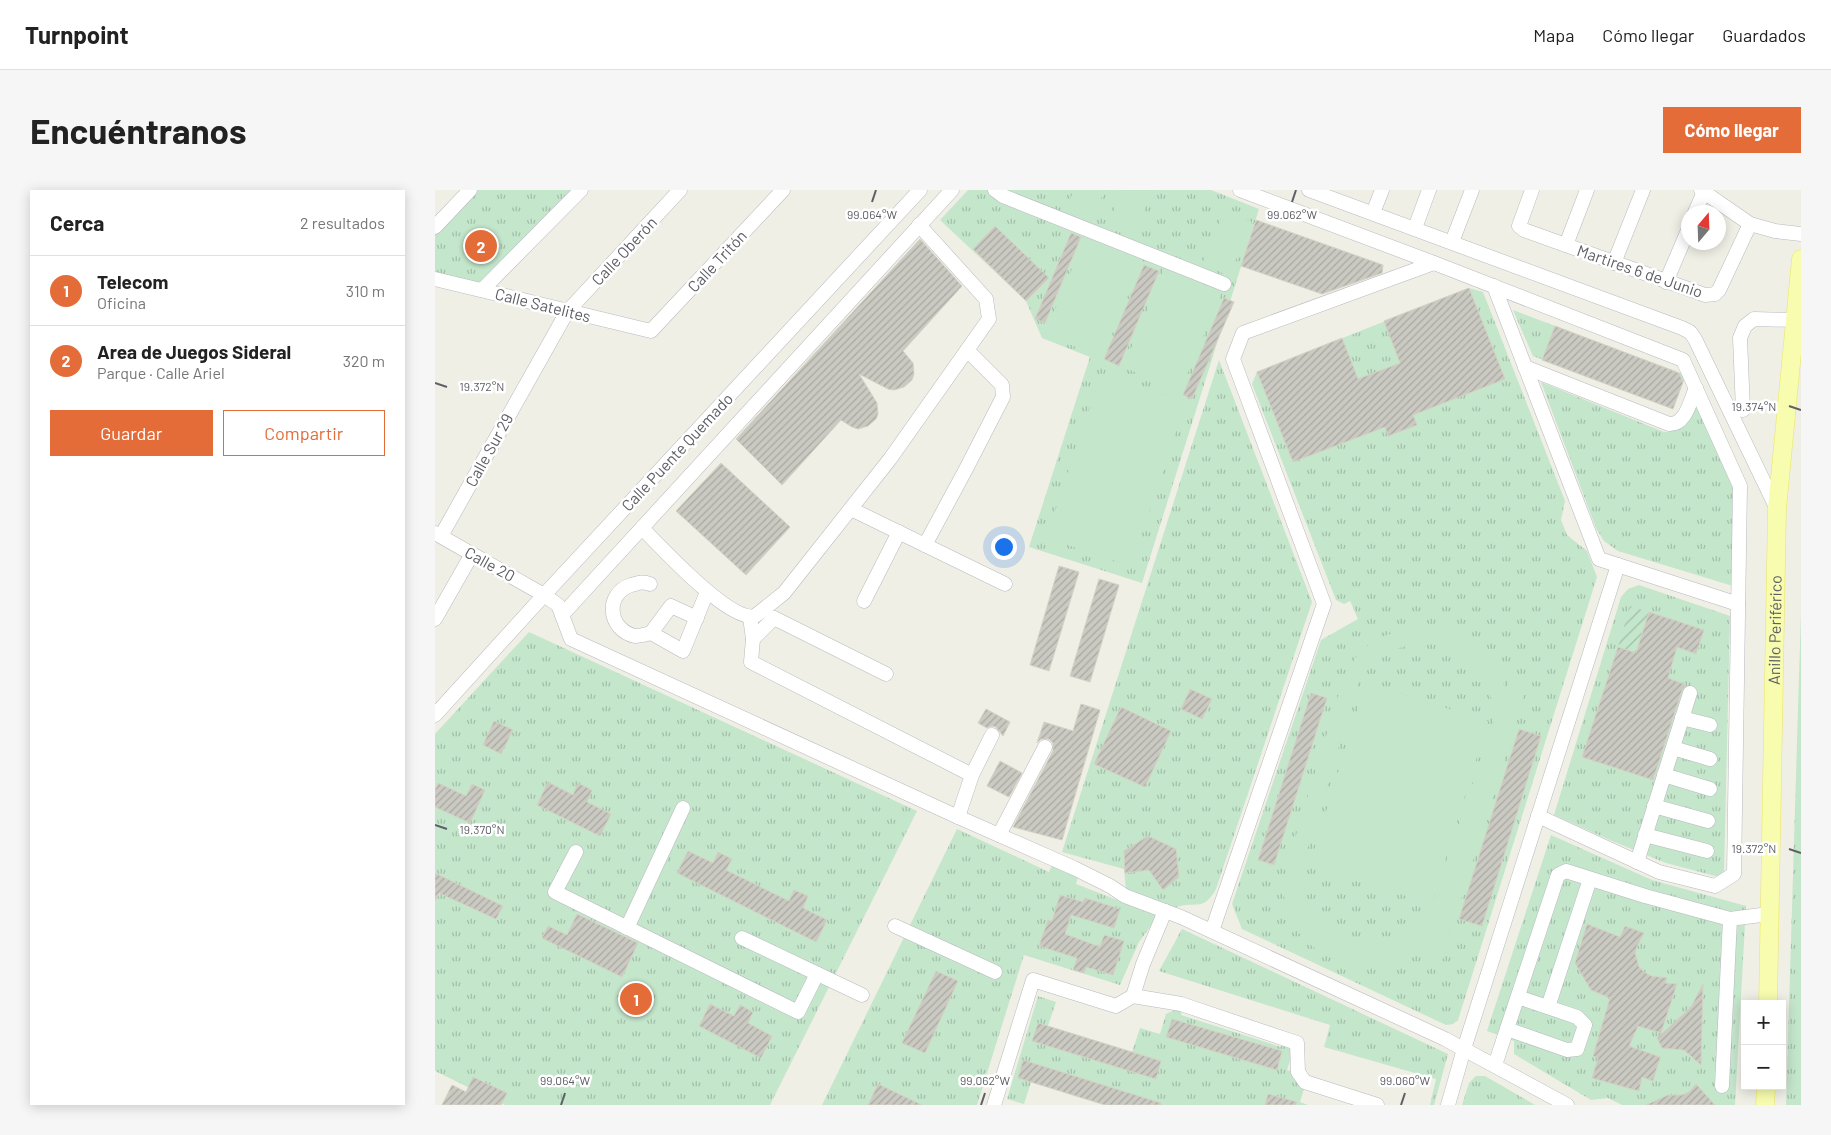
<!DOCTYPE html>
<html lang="es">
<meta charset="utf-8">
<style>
body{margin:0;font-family:Barlow,sans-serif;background:#f6f6f6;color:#222}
.controls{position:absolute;right:15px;bottom:15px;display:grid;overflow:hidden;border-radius:0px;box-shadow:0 2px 12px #0003}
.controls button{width:45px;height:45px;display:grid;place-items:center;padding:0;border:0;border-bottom:1px solid #e0e0e0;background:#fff;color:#222;font:25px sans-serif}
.compass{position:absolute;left:1246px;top:15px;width:45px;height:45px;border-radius:50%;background:#fff;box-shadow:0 2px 12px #0003;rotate:19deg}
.you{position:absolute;left:568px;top:356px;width:18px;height:18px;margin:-12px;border:4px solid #fff;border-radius:50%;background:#1a73e8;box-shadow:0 0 0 8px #1a73e833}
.badge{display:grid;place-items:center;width:32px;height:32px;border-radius:50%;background:#e36c39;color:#fff;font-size:16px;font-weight:700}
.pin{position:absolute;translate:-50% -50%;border:2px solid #fff;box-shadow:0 1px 5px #0006}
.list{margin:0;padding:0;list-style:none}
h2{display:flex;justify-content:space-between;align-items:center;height:65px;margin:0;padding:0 20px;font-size:21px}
h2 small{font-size:16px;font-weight:400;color:#767676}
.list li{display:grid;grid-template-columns:32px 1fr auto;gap:15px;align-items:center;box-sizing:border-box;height:70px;padding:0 20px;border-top:1px solid #e0e0e0}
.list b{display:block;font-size:19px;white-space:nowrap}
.list p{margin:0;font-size:16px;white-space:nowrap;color:#767676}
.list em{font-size:16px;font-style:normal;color:#767676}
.actions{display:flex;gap:10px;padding:15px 20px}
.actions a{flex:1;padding:11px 0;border:1px solid #e36c39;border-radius:0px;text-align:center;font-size:18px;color:#e36c39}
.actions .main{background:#e36c39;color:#fff}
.map{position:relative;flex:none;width:1366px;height:915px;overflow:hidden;border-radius:0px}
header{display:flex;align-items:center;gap:30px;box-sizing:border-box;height:70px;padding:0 25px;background:#fff;border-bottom:1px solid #e0e0e0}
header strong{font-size:24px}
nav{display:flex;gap:28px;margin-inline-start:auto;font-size:18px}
.intro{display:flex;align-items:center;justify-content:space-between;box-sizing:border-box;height:120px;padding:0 30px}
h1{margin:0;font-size:35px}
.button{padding:12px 22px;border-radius:0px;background:#e36c39;color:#fff;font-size:18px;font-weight:700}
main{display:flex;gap:30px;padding:0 30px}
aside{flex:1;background:#fff;border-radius:0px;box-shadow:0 2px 12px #0003}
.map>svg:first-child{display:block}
</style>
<header>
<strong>Turnpoint</strong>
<nav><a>Mapa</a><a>Cómo llegar</a><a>Guardados</a></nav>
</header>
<div class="intro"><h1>Encuéntranos</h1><a class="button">Cómo llegar</a></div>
<main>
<aside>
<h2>Cerca<small>2 resultados</small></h2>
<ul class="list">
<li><span class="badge">1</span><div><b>Telecom</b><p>Oficina</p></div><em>310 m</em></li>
<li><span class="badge">2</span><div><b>Area de Juegos Sideral</b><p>Parque · Calle Ariel</p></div><em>320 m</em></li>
</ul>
<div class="actions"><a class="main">Guardar</a><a>Compartir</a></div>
</aside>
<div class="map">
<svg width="1366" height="915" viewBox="0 0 1366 915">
<defs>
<pattern id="grass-tufts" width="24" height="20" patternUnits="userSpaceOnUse" patternTransform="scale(1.25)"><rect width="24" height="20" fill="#c4e6cb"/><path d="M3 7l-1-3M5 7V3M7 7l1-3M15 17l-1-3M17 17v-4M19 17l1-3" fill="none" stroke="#a2bea9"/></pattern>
<pattern id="garden-furrows" width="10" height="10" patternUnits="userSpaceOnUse" patternTransform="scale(1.25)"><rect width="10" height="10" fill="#c4e6cb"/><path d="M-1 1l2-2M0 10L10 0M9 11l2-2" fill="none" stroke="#a2bea9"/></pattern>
<pattern id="building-hatch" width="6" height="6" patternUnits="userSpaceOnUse" patternTransform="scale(1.25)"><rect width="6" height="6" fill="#cbcac2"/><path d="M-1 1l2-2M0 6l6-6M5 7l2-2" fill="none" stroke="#a8a7a1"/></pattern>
</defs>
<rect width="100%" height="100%" fill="#efefe6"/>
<g fill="url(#grass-tufts)">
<path d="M 31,0 L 145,0 L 55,96 L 0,82 L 0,30 Z"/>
<path d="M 533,0 L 776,0 L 824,19 L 707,393 L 594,357 L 655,167 L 607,148 L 591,111 L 505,30 Z"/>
<path d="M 1034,98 L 1048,102 L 1130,311 L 1126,330 L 1132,345 L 1152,361 L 1162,387 L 1023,830 L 1018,834 L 1011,835 L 807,739 L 797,714 L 886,450 L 923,429 L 915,411 L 909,414 L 901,410 L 817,194 L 822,182 Z"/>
<path d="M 1078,120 L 1251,185 L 1238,219 L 1098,166 Z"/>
<path d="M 784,170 L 877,412 L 781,699 C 767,724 760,709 739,718 L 691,700 L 689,679 L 627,662 Z"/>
<path d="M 1106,192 L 1229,242 C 1252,241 1252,229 1259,210 L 1299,297 L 1298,396 L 1183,361 L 1169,351 L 1161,338 Z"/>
<path d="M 1204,395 L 1295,426 L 1289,684 L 1284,687 L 1231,673 L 1177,651 L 1119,625 L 1186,407 L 1193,399 Z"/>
<path d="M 1366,421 L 1366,915 L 1351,915 Z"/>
<path d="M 94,442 L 482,621 L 335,915 L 70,915 L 0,881 L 0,544 Z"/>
<path d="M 522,639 L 614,682 L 618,673 L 644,683 L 641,694 L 723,726 L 704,752 L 685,795 L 589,765 L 542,915 L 387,915 Z"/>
<path d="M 1116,645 L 1217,690 L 1311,716 L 1300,915 L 1187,915 L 1173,908 L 1156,910 L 1079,864 L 1079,851 L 1052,841 Z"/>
<path d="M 747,739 L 1013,864 L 999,915 L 995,915 L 1001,889 L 889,857 L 895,835 L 724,781 Z"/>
<path d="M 603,806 L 621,812 L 613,836 L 697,862 L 705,838 L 725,844 L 731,824 L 748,816 L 746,825 L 846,857 L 849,848 L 858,861 L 852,880 L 873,886 L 865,912 L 873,915 L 670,915 L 596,892 L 589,914 L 572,909 Z"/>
<path d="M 1041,886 L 1050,886 L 1100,915 L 1027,915 L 1034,893 Z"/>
</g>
<path fill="url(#garden-furrows)" d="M 1195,416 L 1214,422 L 1201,463 L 1183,457 Z"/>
<g fill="#c4e6cb" fill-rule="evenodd">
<path d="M 639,0 L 670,0 L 657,28 L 632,16 Z"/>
<path d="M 688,0 L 718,1 L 699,44 L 673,33 Z"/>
<path d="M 789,21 L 817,32 L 794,86 L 767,74 Z"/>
<path d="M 651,45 L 708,69 L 667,168 L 610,144 Z"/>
<path d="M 730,78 L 787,102 L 745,201 L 688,177 Z"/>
<path d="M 666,184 L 751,212 L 696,376 L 611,348 Z"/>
<path d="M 996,437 L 1022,442 L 1041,454 L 1058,470 L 1066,484 L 1070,499 L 1077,486 L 1093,493 L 1007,771 L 986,764 L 987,751 C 975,760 965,769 951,773 C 908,784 859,757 850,712 C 848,701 849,689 851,678 L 909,487 C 913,481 917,473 921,467 C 939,444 970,438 996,437 ZM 983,454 C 989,454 996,454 1003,455 C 1040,464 1059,494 1059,531 L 997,713 L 1053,531 L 931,493 L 874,676 L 997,714 C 957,785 860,754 868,673 L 924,491 C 941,468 954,458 983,454 Z"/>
</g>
<g fill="url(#building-hatch)" stroke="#d4d2c4">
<path d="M 821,30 L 948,75 L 947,83 L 887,104 L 806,76 Z"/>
<path d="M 560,36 L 614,88 L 591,111 L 538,59 Z"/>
<path d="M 636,43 L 646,47 L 610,133 L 600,129 Z"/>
<path d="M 485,49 L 527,96 L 468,161 L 478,173 L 479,184 L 477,190 L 469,197 L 459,200 L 453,199 L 424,184 L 442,213 L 443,224 L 441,229 L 433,236 L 423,239 L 417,237 L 406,230 L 347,295 L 301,249 Z"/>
<path d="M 709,75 L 724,81 L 684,176 L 669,169 Z"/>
<path d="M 1034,98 L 1070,189 L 978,225 L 982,235 L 953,246 L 950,237 L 858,272 L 822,182 L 907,148 L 923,189 L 965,173 L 949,131 Z"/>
<path d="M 789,108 L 799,112 L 757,209 L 748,205 Z"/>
<path d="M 1120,136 L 1244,183 L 1248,192 L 1238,219 L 1107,170 Z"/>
<path d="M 286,273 L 355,337 L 311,385 L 241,321 Z"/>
<path d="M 624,376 L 644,382 L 614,481 L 595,475 Z"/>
<path d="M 664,389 L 684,395 L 655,492 L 635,486 Z"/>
<path d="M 1214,422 L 1269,440 L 1261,464 L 1242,457 L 1233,488 L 1251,495 L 1247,500 L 1218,590 L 1147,567 L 1183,457 L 1201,463 Z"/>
<path d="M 755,499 L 777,509 L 767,529 L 746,519 Z"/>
<path d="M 876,503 L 892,508 L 839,675 L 823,670 Z"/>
<path d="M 646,514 L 665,520 L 627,650 L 578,637 L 618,561 L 618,553 L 614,549 L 606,549 L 602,553 L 609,532 L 638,541 Z"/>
<path d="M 686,517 L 736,541 L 710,597 L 659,574 Z"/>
<path d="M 551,519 L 575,532 L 568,546 L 561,537 L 557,536 L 552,538 L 543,533 Z"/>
<path d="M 59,531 L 78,540 L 66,564 L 48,555 Z"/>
<path d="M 1084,539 L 1106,546 L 1047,736 L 1024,729 Z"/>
<path d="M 565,571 L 587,583 L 574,607 L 552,596 Z"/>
<path d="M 113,592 L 138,605 L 143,593 L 157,600 L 152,612 L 176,624 L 165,646 L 102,615 Z"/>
<path d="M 3,593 L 31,606 L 37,594 L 50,600 L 35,633 L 0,617 L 0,600 Z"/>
<path d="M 713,646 L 741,659 L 744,687 L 728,700 L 714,680 L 690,683 L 689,661 Z"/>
<path d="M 253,661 L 278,673 L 283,662 L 297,669 L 291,680 L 354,711 L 359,700 L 373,706 L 368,718 L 392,730 L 381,752 L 242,683 Z"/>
<path d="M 0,683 L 68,716 L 61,729 L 4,703 L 0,711 Z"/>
<path d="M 625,705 L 648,712 L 650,708 L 685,719 L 679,738 L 636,725 L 630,744 L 665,757 L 669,745 L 689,751 L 678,785 L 651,777 L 649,783 L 638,780 L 642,768 L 604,756 L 613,730 L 617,731 Z"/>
<path d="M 142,724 L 203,753 L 187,787 L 107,748 L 113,736 L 132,745 Z"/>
<path d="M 1152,734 L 1185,747 L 1190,736 L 1209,743 L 1202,756 L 1200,763 L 1204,777 L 1209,782 L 1216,786 L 1232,788 L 1230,793 L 1242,794 L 1226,843 L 1203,836 L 1194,856 L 1225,867 L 1218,891 L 1207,887 L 1204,901 L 1157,888 L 1163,868 L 1158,866 L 1175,808 L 1156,800 L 1140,773 Z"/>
<path d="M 501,781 L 523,791 L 490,863 L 467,853 Z"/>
<path d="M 1268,794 L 1266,875 L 1249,860 L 1227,858 L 1222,848 L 1256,817 Z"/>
<path d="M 275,814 L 299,826 L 305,815 L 318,822 L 313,833 L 337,846 L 326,868 L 264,836 Z"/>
<path d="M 737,829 L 847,861 L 842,880 L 731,847 Z"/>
<path d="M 603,833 L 726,871 L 721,889 L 597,851 Z"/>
<path d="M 588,870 L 726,913 L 726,915 L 670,915 L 583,888 Z"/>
<path d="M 38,887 L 72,903 L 66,915 L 7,915 L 17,895 L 31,902 Z"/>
<path d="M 443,894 L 487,915 L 433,915 Z"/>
<path d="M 1261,894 L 1280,915 L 1211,915 L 1233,905 L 1247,905 L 1254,902 Z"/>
<path d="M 833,904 L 862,912 L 861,915 L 830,915 Z"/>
</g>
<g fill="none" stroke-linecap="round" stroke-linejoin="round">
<g stroke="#b8b9bf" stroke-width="15">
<g id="minor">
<path d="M 517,0 L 127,425 L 136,449 L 523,627 L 639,678 L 675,696 L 690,706 L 746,727 L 1010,849 L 1132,915"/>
<path d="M 560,0 L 568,6 L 789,94"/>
<path d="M 805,0 L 999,73 L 1248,170 L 1305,296 L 1299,684 L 1280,696 L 1224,682 L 1103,626"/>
<path d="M 874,0 L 1247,138 L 1255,142 L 1260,149 L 1342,319"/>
<path d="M 1097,0 L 1084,36 L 1089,40 L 1270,105 L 1280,104 L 1284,100 L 1315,34"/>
<path d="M 1266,0 L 1315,34 L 1340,41 L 1366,44"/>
<path d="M 1260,22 L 1269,2"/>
<path d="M 938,23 L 947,0"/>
<path d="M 0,37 L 35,0"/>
<path d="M 980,38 L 994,0"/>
<path d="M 1017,52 L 1037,0"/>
<path d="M 1131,55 L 1152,0"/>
<path d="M 1179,73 L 1208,0"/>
<path d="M 0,89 L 216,141 L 348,0"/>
<path d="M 1231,92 L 1254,38"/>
<path d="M 1059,96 L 1164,369 L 1303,414"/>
<path d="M 47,100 L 146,0"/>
<path d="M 1090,177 L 1234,234 C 1251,235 1255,211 1261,198"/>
<path d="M 1308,220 L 1305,148 L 1310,136 L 1319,129 L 1360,130"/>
<path d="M 416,319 L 570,394"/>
<path d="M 207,338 C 226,357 294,432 320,426 L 349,403 L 455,269 L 554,129 L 551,109 L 484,35"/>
<path d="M 0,343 L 109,405 L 123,415 L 127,425"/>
<path d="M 6,346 L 132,122 L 245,0"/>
<path d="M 490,355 L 531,279 L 568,207 L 567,195 L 532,160"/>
<path d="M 215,394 C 207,391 204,393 196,395 C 169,404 173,440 200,446 C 205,446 212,444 216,443 L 248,461 L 272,402"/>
<path d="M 429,411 L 464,342"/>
<path d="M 315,427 L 318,449 L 316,472 L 537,585"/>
<path d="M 0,429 L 37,364"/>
<path d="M 216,443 L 236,416 L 262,428"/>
<path d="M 318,449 L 339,428 L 451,484"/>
<path d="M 0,525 L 109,405 L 485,0"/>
<path d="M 1247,528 L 1275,535"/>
<path d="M 1238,558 L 1275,569"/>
<path d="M 1229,585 L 1275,599"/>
<path d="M 1219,616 L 1273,631"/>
<path d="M 523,627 L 537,585 L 557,545"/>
<path d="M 564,645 L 610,557"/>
<path d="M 1210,645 L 1272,661"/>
<path d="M 141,662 L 120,702 L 363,822 L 382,784"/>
<path d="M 1202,672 L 1255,503"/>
<path d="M 1295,729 L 1334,724"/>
<path d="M 460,736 L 560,782"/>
<path d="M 192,738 L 248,618"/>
<path d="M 777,741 L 889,414 L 798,169 L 808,143 L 999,73"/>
<path d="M 307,748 L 427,805"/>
<path d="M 698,806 L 708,774 L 730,721"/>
<path d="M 1113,817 L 1155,689"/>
<path d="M 1072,839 L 1132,860 L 1142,859 L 1150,835 L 1142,827 L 1083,807"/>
<path d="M 1060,875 L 1123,685 L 1131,681 L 1210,706 L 1295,729 L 1287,896"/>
<path d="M 559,915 L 598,790 L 681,816 L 698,806 L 746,814 L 862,853 L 863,882 L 870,892 L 942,915"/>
<path d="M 1013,915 L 1029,859 L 1183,375"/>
</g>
</g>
<g stroke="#ece462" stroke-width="19">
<g id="major">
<path id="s1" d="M 1333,814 L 1342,319 L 1366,69"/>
<path d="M 1330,915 L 1331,896"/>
</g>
</g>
<use href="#minor" stroke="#fff" stroke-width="14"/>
<use href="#major" stroke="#f7fcaf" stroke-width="18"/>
</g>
<path fill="none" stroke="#5e5f66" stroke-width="2" d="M 437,12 L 441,0M 857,12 L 861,0M 0,193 L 12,197M 1354,216 L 1366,220M 0,635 L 12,639M 1354,659 L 1366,663M 126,915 L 130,903M 546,915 L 550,903M 966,915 L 970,903"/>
<g text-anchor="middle" stroke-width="5" stroke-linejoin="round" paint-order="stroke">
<g font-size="16" fill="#5e5f66" stroke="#fff">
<text transform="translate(189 61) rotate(-47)" y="6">Calle Oberón</text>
<text transform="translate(282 71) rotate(-47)" y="6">Calle Tritón</text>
<text transform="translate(1205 81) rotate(19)" y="6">Martires 6 de Junio</text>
<text transform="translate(108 115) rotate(14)" y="6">Calle Satelites</text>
<text transform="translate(54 260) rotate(-61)" y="6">Calle Sur 29</text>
<text transform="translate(242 262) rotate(-47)" y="6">Calle Puente Quemado</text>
<text transform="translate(55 374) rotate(29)" y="6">Calle 20</text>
<text dy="6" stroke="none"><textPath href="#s1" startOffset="374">Anillo Periférico</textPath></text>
</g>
</g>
<g font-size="12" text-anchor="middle" fill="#5e5f66" stroke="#fff" stroke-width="5" stroke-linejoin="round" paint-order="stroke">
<text x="437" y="29">99.064°W</text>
<text x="857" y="29">99.062°W</text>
<text x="47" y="201">19.372°N</text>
<text x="1319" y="221">19.374°N</text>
<text x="47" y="644">19.370°N</text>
<text x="1319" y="663">19.372°N</text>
<text x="130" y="895">99.064°W</text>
<text x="550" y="895">99.062°W</text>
<text x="970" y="895">99.060°W</text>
</g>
</svg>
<div class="controls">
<button>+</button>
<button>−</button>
</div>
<svg class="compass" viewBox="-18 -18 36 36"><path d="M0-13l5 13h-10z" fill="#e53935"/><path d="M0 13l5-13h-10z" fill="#767676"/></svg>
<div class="you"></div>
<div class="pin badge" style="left:201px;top:809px">1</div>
<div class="pin badge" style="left:46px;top:56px">2</div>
</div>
</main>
